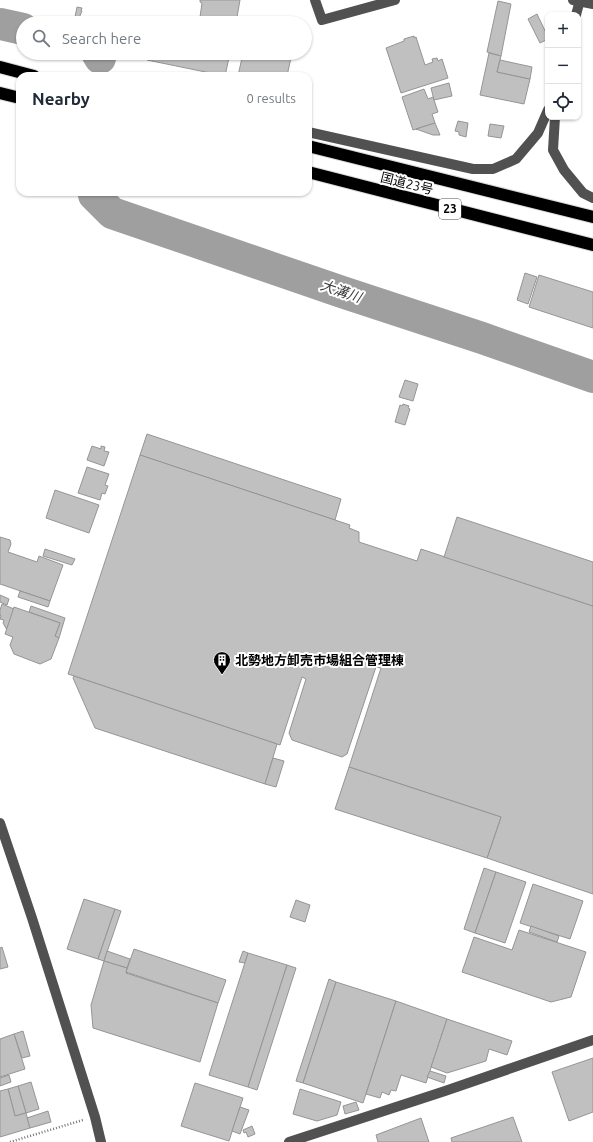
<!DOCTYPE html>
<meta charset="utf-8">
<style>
body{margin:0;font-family:Ubuntu,"Noto Sans JP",sans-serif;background:#f6f6f7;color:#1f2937}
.controls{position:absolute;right:12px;top:12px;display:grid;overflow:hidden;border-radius:8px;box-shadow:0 1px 3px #0004}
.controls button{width:36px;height:36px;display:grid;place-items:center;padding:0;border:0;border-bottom:1px solid #e0e1e3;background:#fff;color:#1f2937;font:20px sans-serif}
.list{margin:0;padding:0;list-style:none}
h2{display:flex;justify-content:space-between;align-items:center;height:52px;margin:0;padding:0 16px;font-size:17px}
h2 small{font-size:13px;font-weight:400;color:#747a83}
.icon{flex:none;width:22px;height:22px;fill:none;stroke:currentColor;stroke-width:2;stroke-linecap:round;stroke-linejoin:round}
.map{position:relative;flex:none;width:593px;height:1142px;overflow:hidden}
.search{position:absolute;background:#fff;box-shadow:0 1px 3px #0004;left:16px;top:16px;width:296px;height:44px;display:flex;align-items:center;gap:10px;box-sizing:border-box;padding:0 14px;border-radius:22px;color:#747a83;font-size:15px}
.panel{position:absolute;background:#fff;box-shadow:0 1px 3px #0004;left:16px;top:72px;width:296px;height:124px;border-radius:12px}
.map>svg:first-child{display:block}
</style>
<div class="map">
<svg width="593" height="1142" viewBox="0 0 593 1142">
<rect width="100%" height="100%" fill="#fff"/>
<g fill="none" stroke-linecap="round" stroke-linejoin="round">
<g stroke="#9f9f9f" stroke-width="32">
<path d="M 0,24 L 23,29"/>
<path d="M 97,53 L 100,58"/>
<path d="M 94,195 L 112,213 L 342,292 L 482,338 L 593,377"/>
</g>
</g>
<g fill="#c0c0c0" stroke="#959595">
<path d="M 200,0 L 240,0 L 236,23 L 224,21 L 223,23 L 211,20 L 211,19 L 200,17 L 202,3 L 200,2 Z"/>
<path d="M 498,1 L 511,4 L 501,56 L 487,52 Z"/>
<path d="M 77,7 L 82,8 L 81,11 L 82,11 L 79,18 L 75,17 Z"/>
<path d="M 537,14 L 548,37 L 548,39 L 540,43 L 528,19 Z"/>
<path d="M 414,36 L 414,38 L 416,37 L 425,65 L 433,62 L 432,59 L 437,58 L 438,61 L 442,59 L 448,78 L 401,93 L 386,48 L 404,41 L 404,39 Z"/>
<path d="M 149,53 L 230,53 L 225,76 L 147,60 Z"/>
<path d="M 243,53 L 292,53 L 287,76 L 238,76 Z"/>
<path d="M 489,53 L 501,56 L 497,72 L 530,79 L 524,104 L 480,95 Z"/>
<path d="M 500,60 L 532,67 L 530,79 L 497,72 Z"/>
<path d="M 449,83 L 452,96 L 434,100 L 431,88 Z"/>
<path d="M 424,89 L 428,99 L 433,97 L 438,112 L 432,114 L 435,123 L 413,130 L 402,97 Z"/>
<path d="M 458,121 L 468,123 L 466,137 L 459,135 L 459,132 L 455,131 Z"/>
<path d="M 435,123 L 440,135 L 433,135 L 416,129 Z"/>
<path d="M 490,124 L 504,126 L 501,138 L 488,136 Z"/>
<path d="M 525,273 L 537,277 L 528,304 L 517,300 Z"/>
<path d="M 539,275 L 593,292 L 593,328 L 529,307 Z"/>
<path d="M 405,380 L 418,384 L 413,401 L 399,397 Z"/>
<path d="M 403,404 L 409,406 L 408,408 L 410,409 L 405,425 L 395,422 L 400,405 L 402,406 Z"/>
<path d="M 147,434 L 341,499 L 335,520 L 140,455 Z"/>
<path d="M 92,446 L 101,449 L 101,446 L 105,447 L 104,451 L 109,452 L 104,466 L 87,460 Z"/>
<path d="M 140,455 L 350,525 L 349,528 L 359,532 L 359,542 L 417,561 L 421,549 L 593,606 L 593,894 L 487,858 L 501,817 L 349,767 L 381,668 L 376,667 L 347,754 L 342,757 L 292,740 L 289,733 L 306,679 L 302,677 L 280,745 L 68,674 Z"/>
<path d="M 87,467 L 109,474 L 105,485 L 108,486 L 105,494 L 102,493 L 100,500 L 78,493 Z"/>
<path d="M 55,490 L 99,505 L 89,533 L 46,518 Z"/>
<path d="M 457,517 L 593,562 L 593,606 L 444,557 Z"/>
<path d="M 0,537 L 10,540 L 11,544 L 8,552 L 37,562 L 39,556 L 63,565 L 50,601 L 0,584 Z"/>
<path d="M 45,549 L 75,559 L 72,565 L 43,556 Z"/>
<path d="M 20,591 L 50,601 L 48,607 L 18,597 Z"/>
<path d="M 0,595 L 9,599 L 7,605 L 0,602 Z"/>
<path d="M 2,604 L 14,609 L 7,630 L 3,623 L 4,620 L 0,619 L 1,616 L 0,615 L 0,610 Z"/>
<path d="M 31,606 L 65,618 L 59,638 L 55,636 L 60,623 L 29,612 Z"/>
<path d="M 14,607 L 60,623 L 55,636 L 59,638 L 51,659 L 40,664 L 14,654 L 10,645 L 13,637 L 5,634 Z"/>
<path d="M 74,676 L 277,744 L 265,784 L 95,728 L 73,678 Z"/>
<path d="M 273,758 L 284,761 L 276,787 L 265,784 Z"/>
<path d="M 349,767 L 501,817 L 487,858 L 335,809 Z"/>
<path d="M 484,868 L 496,872 L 475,933 L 464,929 Z"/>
<path d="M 496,872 L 526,882 L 505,943 L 475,933 Z"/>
<path d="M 533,884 L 583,901 L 570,939 L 520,923 Z"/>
<path d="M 84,899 L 115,909 L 98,959 L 67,949 Z"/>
<path d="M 296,900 L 310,905 L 305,922 L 290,917 Z"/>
<path d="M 115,909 L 121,911 L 104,961 L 98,959 Z"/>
<path d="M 531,926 L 559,936 L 557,942 L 529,932 Z"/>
<path d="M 519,930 L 586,952 L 571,997 L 551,1002 L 462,972 L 474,937 L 512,950 Z"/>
<path d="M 2,947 L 8,967 L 0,969 L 0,948 Z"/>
<path d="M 134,949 L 226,980 L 218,1003 L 126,972 Z"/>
<path d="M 107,951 L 130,959 L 127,968 L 104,961 Z"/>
<path d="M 243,951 L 248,953 L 245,963 L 239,962 Z"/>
<path d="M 248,953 L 287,965 L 248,1087 L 209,1075 Z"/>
<path d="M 104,961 L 127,968 L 126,973 L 218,1003 L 200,1062 L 93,1028 L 91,1005 Z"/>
<path d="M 287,965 L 296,968 L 257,1090 L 248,1087 Z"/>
<path d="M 329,979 L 336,982 L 303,1083 L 296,1081 Z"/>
<path d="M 336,982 L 396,1001 L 363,1103 L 303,1083 Z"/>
<path d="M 396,1001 L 447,1019 L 426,1083 L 401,1075 L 396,1091 L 391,1090 L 389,1095 L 382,1092 L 380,1098 L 366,1094 Z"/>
<path d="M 447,1019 L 512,1041 L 507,1055 L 489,1049 L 486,1061 L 447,1073 L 431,1067 Z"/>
<path d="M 23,1031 L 30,1056 L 22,1058 L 14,1034 Z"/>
<path d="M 14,1034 L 25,1069 L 0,1077 L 0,1039 Z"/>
<path d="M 593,1058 L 593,1112 L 569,1121 L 552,1072 Z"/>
<path d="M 430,1071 L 446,1076 L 444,1083 L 427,1077 Z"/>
<path d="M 9,1075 L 11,1082 L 0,1086 L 0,1078 Z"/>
<path d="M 31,1082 L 39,1109 L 26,1113 L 18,1086 Z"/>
<path d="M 195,1083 L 243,1098 L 229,1141 L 181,1126 Z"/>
<path d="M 18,1086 L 26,1113 L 15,1116 L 8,1089 Z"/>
<path d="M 8,1089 L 15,1116 L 26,1113 L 30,1128 L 0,1137 L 0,1091 Z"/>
<path d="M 300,1089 L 341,1102 L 337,1115 L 317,1121 L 293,1114 Z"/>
<path d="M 356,1102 L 359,1110 L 345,1114 L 343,1106 Z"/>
<path d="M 240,1107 L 249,1110 L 240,1134 L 232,1131 Z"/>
<path d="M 48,1111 L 51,1122 L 30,1128 L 27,1118 Z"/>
<path d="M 513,1117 L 522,1142 L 452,1142 L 451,1138 Z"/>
<path d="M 421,1118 L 429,1142 L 378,1142 L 376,1135 Z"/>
<path d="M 252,1126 L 255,1134 L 248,1137 L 246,1132 L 244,1133 L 243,1130 Z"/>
</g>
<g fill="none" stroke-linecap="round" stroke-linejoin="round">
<g stroke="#dbdbdb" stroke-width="14">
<g id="highway">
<path d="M 0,67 L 34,76"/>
<path d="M 0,93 L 20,98"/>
<path d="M 308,146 L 593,217"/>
<path d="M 308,172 L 593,245"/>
</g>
</g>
<path stroke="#737373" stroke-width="2.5" stroke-dasharray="1 2" stroke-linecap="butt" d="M 10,1142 L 83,1120"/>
<g stroke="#515151" stroke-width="10">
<path d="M 315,0 L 322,20 L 395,0"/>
<path d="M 573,0 L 593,4"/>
<path d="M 576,15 L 580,0"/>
<path d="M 555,117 L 553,150 L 564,170 L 583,193 L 593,198"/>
<path d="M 308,132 L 473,169 L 493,169 L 516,159 L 538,133 L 548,110"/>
<path d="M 0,823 L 32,918 L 95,1117 L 101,1142"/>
<path d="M 289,1142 L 445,1091 L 593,1040"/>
</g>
<use href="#highway" stroke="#000" stroke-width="12"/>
</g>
<defs>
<g id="building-pin" transform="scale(0.9)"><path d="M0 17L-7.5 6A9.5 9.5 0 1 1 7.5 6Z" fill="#000" stroke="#fff"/><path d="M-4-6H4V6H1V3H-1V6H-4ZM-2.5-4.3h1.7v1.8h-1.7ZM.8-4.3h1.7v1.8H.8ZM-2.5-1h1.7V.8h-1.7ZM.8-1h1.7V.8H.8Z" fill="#fff"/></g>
</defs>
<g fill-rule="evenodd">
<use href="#building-pin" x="222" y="660"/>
</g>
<g text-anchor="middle" stroke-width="4" stroke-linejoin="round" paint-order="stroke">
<rect fill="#fff" stroke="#4c4c4c" stroke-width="1" x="439" y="199" width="22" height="20" rx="3"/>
<g font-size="12" font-weight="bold" fill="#000">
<text x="450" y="213">23</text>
</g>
<g font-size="13" fill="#000" stroke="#fff">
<text transform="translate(407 183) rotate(14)" y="5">国道23号</text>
</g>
<g font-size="13" font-weight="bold" fill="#000" stroke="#fff" text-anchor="start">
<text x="235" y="665">北勢地方卸売市場組合管理棟</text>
</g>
<g font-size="14" font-style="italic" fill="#404040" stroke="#fff">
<text transform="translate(341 291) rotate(19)" y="5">大溝川</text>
</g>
</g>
</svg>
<div class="controls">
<button>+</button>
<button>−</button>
<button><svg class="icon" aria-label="locate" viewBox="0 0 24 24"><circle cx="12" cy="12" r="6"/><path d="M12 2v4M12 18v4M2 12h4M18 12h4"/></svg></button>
</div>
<div class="search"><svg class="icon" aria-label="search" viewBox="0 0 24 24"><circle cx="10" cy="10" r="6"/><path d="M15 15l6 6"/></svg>Search here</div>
<section class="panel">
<h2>Nearby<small>0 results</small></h2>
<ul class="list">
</ul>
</section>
</div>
